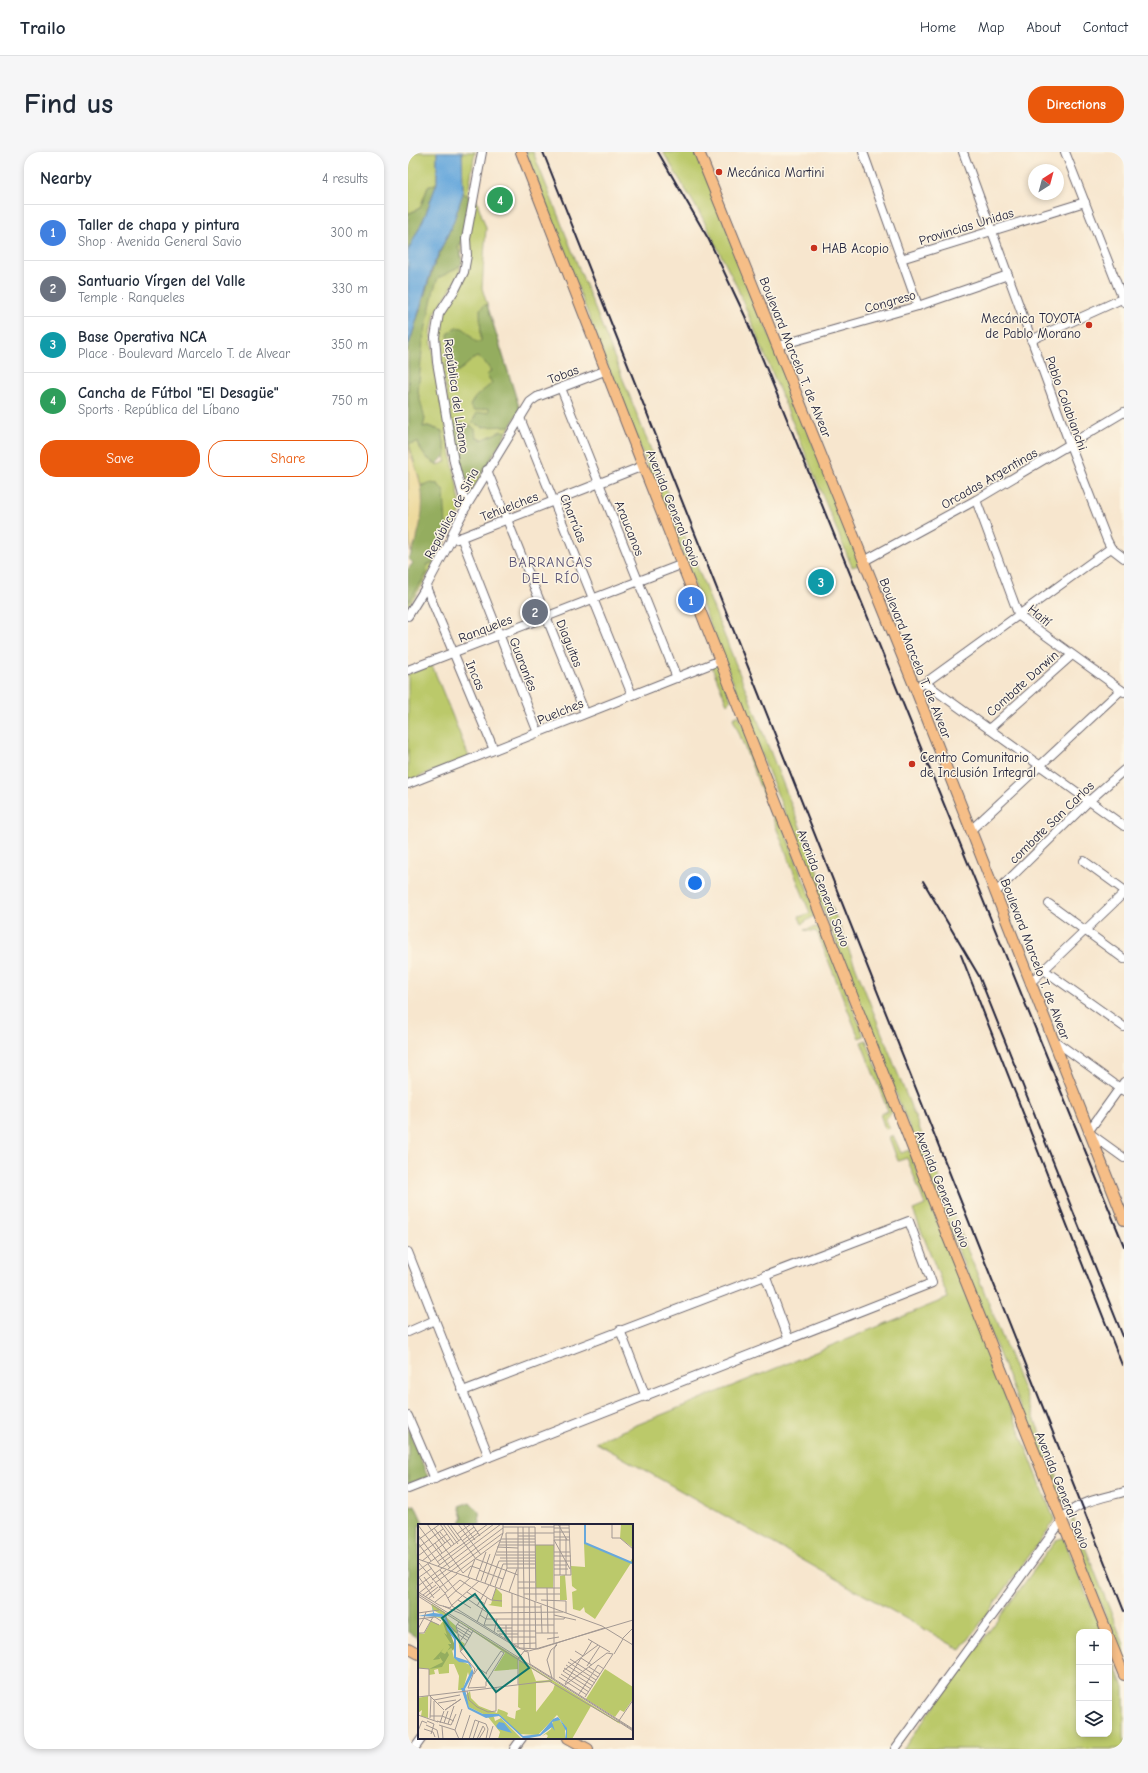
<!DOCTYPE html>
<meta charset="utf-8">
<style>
body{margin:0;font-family:"Comic Neue",sans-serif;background:#f6f6f7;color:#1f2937}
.controls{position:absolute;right:12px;bottom:12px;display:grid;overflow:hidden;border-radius:8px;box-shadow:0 2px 6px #0003}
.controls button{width:36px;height:36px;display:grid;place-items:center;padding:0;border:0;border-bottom:1px solid #e0e1e3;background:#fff;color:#1f2937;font:20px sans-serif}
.compass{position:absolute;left:620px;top:12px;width:36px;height:36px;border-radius:50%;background:#fff;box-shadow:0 2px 6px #0003;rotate:36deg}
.you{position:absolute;left:287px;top:731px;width:14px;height:14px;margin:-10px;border:3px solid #fff;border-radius:50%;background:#1a73e8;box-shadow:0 0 0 6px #1a73e833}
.badge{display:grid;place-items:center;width:26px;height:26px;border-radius:50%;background:#ea580c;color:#fff;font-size:13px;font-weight:700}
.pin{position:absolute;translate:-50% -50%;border:2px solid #fff;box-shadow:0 1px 4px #0006}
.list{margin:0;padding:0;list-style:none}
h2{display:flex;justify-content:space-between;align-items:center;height:52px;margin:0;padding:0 16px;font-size:17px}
h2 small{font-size:13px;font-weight:400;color:#747a83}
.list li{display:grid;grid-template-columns:26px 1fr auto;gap:12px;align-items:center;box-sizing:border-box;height:56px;padding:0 16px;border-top:1px solid #e0e1e3}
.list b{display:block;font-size:15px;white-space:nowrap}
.list p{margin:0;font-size:13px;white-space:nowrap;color:#747a83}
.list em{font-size:13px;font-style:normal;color:#747a83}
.actions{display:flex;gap:8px;padding:12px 16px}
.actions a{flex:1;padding:9px 0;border:1px solid #ea580c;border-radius:16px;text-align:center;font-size:14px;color:#ea580c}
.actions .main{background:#ea580c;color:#fff}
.icon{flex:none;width:22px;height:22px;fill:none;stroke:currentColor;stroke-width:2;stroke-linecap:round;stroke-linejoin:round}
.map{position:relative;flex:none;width:716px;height:1597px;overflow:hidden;border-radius:16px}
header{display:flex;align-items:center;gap:24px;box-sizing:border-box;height:56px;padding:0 20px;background:#fff;border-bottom:1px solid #e0e1e3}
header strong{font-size:19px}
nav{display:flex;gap:22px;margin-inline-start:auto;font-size:14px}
.intro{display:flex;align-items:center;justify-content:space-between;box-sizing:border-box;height:96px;padding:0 24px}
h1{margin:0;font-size:28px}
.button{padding:10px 18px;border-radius:16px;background:#ea580c;color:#fff;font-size:14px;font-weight:700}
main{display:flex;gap:24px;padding:0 24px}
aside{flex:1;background:#fff;border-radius:16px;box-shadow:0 2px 6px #0003}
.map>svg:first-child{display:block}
</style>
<header>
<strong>Trailo</strong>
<nav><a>Home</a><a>Map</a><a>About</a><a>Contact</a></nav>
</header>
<div class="intro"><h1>Find us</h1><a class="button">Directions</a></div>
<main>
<aside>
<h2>Nearby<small>4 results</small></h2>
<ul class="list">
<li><span class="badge" style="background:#3f7fe0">1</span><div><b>Taller de chapa y pintura</b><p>Shop · Avenida General Savio</p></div><em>300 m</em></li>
<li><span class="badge" style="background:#6b7280">2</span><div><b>Santuario Vírgen del Valle</b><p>Temple · Ranqueles</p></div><em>330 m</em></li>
<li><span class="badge" style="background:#0f9aa8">3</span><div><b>Base Operativa NCA</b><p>Place · Boulevard Marcelo T. de Alvear</p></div><em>350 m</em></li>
<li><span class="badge" style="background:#2e9e5b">4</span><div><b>Cancha de Fútbol &quot;El Desagüe&quot;</b><p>Sports · República del Líbano</p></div><em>750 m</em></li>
</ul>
<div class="actions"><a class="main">Save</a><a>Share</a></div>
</aside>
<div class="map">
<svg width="716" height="1597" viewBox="0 0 716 1597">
<rect width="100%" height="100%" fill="#fcf5e5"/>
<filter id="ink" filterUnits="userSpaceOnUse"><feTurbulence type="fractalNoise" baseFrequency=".025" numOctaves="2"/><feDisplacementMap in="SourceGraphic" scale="8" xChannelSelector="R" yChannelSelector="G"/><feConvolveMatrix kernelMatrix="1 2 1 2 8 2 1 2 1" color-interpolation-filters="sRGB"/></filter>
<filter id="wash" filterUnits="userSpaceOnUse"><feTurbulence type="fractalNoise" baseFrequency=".012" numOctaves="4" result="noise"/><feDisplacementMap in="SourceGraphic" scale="16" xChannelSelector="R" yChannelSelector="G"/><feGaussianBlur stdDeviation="0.9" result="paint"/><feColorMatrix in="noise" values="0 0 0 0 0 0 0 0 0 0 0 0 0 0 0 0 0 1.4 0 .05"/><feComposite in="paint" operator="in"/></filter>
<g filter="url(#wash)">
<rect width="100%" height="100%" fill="#f7e6ce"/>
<g fill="#bbc96b" stroke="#6e7653">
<path d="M 0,0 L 29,0 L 29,31 L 20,35 L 12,56 L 0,62 Z"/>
<path d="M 54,0 L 67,0 L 54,77 L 53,110 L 51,124 L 27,161 L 23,182 L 26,212 L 53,355 L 53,359 L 17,429 L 0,455 L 0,451 L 19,421 L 18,417 L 20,412 L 24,411 L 17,332 L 13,334 L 1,292 L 10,290 C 13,302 20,308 30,313 L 37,310 L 38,302 L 34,279 L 20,274 L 14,275 L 0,256 L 0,196 L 25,116 L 45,71 L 55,41 Z"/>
<path d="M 118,0 L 125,0 L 659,1349 L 655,1350 L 649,1348 L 201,217 Z"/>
<path d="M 255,0 L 288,0 L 453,412 L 444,415 L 329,135 L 294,65 Z"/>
<path d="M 67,44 L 78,76 L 74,136 L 112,258 L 59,347 L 47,298 L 34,216 L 31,180 L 35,162 L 53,135 Z"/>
<path d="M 24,513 L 61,605 L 0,629 L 0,522 Z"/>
<path d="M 310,513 L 323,548 L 319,552 L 304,515 Z"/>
<path d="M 331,563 L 409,762 L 394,772 L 391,765 L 402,761 L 325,566 Z"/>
<path d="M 408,775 L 413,776 L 456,884 L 451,886 L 409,780 L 396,778 Z"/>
<path d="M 458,888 L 486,959 L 477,967 L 481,976 L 477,977 L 472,962 L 480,959 L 453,890 Z"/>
<path d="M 485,983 L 493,1001 L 501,998 L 646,1367 L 645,1371 L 553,1498 L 187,1290 L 540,1146 L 505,1058 L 517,1053 L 499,1006 L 490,1009 L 481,985 Z"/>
<path d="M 665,1365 L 716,1493 L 716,1510 L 664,1379 L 663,1372 Z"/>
<path d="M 654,1386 L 656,1387 L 694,1480 L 671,1480 L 671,1582 L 701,1582 L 701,1498 L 716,1535 L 716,1597 L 495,1597 L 648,1388 Z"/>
</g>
<g fill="#94ad5f" stroke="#5b684d">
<path d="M 29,31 L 17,64 L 0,99 L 0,62 L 12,56 L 20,35 Z"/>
<path d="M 55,41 L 63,46 L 54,88 L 50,96 L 53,103 L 54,112 L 44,119 L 30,126 L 26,137 L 15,188 L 10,240 L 17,267 L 15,275 L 20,274 L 34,279 L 38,302 L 29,312 C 19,307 13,301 10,290 L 1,292 L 0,196 L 25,116 L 45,71 Z"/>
<path d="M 77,153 L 79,153 L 112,258 L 102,274 L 74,275 L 64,270 L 69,261 L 81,260 L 81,256 L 66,259 L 62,254 C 67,242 75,240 84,231 L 79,223 L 83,219 L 76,209 L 69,205 C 60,209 54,220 44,221 L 39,217 L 39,210 L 43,205 L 43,201 L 40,200 L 41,196 L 45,195 L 41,191 L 40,182 C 55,168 58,180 68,190 L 73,190 L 72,157 Z"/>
<path d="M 54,271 L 61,273 L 67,277 L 68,285 L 74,288 L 93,279 L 99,280 L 73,322 L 54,329 L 44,276 L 45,273 Z"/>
<path d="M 21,331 L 30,332 L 36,340 L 38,376 L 36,387 L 24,411 L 20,412 L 18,417 L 19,421 L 0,451 L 0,417 L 5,411 L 1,407 L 9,387 L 14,350 L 13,334 Z"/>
<path d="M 0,1276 L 20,1325 L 0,1332 Z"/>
<path d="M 62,1350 L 71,1360 L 72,1373 L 50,1373 L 55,1366 L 51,1354 Z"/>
<path d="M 7,1353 L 16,1373 L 11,1373 L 11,1487 L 0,1480 L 0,1354 Z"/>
</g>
<path fill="#eeda9e" stroke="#887e6c" d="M 0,288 C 2,304 10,318 13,334 C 17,357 12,380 3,401 L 0,377 Z"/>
<path fill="#68a8dc" stroke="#45658c" d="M 29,0 L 54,0 L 55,41 L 45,71 L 24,116 L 0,196 L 0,99 L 17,64 L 29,31 Z"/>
</g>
<g filter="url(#ink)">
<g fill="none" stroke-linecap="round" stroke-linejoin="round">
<g stroke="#6d676e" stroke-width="10">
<g id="minor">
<path d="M 455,0 L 510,154"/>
<path d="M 555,0 L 662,293 L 699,388 L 703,396 L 716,406"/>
<path d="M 657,0 L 716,150"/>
<path d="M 493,107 L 677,50"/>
<path d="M 623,188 L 716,146"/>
<path d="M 369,194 L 510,154 L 600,123"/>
<path d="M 153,236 L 269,526"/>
<path d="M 112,266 L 224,543"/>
<path d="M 79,318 L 177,561"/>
<path d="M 568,348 L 611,464 L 716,540"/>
<path d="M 58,355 L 46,310 L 29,210 L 27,185 L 31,162 L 48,136 L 56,120 L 59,103 L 58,87 L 74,0"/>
<path d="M 53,385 L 130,581"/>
<path d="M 49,387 L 235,314"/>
<path d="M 456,409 L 568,348 L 716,260"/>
<path d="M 18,435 L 86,598"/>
<path d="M 0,464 L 18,435 L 42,390 L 45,380 L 58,355 L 122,250 L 129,245 L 199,218"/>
<path d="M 0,518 L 275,412"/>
<path d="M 517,531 L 703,396"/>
<path d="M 507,536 L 517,531 L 716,674"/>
<path d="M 581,577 L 664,503"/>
<path d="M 0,632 L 313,508"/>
<path d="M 563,678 L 713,538"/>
<path d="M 676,709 L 716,738"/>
<path d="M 588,740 L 681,649 L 716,618"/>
<path d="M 641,752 L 716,807"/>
<path d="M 636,818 L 716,875"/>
<path d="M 622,831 L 716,741"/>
<path d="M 647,889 L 716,939"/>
<path d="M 716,930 L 680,980 L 716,1006"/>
<path d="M 0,1100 L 81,1305"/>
<path d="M 357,1123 L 381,1188"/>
<path d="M 212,1178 L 238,1245"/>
<path d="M 0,1180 L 27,1168"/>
<path d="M 0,1264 L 27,1327"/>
<path d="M 0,1337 L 524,1131 L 501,1069 L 55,1239"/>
<path d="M 6,1597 L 14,1586"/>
<path d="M 106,1597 L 114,1586"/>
<path d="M 487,1597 L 658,1363 C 672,1349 698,1345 716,1340"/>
</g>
</g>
<g stroke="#6d676e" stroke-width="12">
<g id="major">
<path d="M 113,0 L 235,314 L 539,1083 L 699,1480"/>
<path d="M 291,0 L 507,536 L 716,1068"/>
<path d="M 701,1486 L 716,1523"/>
<path d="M 0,1496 L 11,1502"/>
<path d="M 160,1586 L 180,1597"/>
</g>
</g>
<use href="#minor" stroke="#fff" stroke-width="8"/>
<use href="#major" stroke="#f6be87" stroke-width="10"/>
<g stroke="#22223b" stroke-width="2">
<path d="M 135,0 L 716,1459"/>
<path d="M 250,0 L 301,88 L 337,164 L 716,1094"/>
<path d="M 515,729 L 571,824 L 716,1187"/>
<path d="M 553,803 L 714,1213"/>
</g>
</g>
</g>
<g fill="#c8321e" stroke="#fcf5e5" stroke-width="1.5">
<circle cx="311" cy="20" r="4"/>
<circle cx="406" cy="96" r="4"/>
<circle cx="681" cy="173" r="4"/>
<circle cx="504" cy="612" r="4"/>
</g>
<g text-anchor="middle" stroke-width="3" stroke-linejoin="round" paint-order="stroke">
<g font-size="13" fill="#22223b" stroke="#fcf5e5" text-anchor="start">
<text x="319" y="25">Mecánica Martini</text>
<text x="414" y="101">HAB Acopio</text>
<text x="673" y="171" text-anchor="end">Mecánica TOYOTA<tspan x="673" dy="15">de Pablo Morano</tspan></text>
<text x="512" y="610">Centro Comunitario<tspan x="512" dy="15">de Inclusión Integral</tspan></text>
</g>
<g font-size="13" fill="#22223b" stroke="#fcf5e5">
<text transform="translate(558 74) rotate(-17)" y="5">Provincias Unidas</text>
<text transform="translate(482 149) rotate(-16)" y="5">Congreso</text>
<text transform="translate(388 205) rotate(68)" y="5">Boulevard Marcelo T. de Alvear</text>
<text transform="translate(155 222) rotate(-21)" y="5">Tobas</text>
<text transform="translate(49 244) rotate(82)" y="5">República del Líbano</text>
<text transform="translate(659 251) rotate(70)" y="5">Pablo Colabianchi</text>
<text transform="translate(581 326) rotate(-30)" y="5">Orcadas Argentinas</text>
<text transform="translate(101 354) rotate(-21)" y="5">Tehuelches</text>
<text transform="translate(266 356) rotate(68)" y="5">Avenida General Savio</text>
<text transform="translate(43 361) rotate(-62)" y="5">República de Siria</text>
<text transform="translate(166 366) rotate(68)" y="5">Charrúas</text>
<text transform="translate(222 376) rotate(68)" y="5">Araucanos</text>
<text transform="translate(632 463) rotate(40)" y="5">Haití</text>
<text transform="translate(77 476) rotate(-21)" y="5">Ranqueles</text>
<text transform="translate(162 491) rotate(68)" y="5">Diaguitas</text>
<text transform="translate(508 506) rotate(68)" y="5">Boulevard Marcelo T. de Alvear</text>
<text transform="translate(116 512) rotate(69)" y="5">Guaraníes</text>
<text transform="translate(68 523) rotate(67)" y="5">Incas</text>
<text transform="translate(614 531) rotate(-42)" y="5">Combate Darwin</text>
<text transform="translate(152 559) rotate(-22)" y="5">Puelches</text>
<text transform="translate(643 670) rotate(-44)" y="5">combate San Carlos</text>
<text transform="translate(416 736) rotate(69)" y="5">Avenida General Savio</text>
<text transform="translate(628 807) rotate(69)" y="5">Boulevard Marcelo T. de Alvear</text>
<text transform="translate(535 1037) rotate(68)" y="5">Avenida General Savio</text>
<text transform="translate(655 1338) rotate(68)" y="5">Avenida General Savio</text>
</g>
<g font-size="14" letter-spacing="1" fill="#585174" stroke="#fcf5e5">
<text x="143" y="415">BARRANCAS<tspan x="143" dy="16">DEL RÍO</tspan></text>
</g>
</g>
<g transform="translate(10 1372)">
<rect width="215" height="215" fill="#f7e6ce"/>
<path d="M 203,0 L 215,0 L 215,24 L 202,14 ZM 166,19 L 212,38 L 215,33 L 215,40 L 213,39 L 177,95 L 167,88 L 166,83 L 162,87 L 155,85 L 154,68 L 159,66 L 154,62 L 153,42 L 167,43 ZM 117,21 L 136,21 L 135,64 L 118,64 ZM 147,51 L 149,76 L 142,76 L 142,52 ZM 78,64 L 84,70 L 84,83 L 70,81 L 73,80 ZM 13,80 L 14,80 L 100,134 L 100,145 L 76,147 L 87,129 L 27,88 L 29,94 L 38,102 L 41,119 L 43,117 L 47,120 L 42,127 L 39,110 L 32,105 L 26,92 L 15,86 ZM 8,91 L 26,93 L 36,134 L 52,141 L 54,147 L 51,152 L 50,148 L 45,166 L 40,166 L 41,152 L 36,140 L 31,140 L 31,149 L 21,150 L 20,145 L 16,146 L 17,150 L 11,151 L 11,145 L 0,144 L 0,109 L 6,110 L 13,97 L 22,101 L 25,97 L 22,94 ZM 101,135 L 201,198 L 202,200 L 173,182 L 154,215 L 149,215 L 149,205 L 139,191 L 120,211 L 101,210 L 81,190 L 65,190 L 51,183 L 47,172 L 52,167 L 53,174 L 61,182 L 79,189 L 80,185 L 86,187 L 90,189 L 89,192 L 97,195 L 98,187 L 103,185 L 100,183 ZM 113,144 L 132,156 L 118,157 ZM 133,158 L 137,160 L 135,166 L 118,188 L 118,159 ZM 187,145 L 215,163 L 215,175 L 206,188 L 202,186 L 197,193 L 168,175 ZM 10,172 L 10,194 L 3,192 L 4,186 L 0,189 L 0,174 ZM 70,193 L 76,193 L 77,197 L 83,194 L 104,215 L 80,215 L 82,208 ZM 141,195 L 147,204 L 147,215 L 128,215 L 130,212 L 128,210 L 124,212 L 133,205 L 135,196 Z" fill="#bbc96b" fill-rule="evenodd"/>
<path d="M 27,95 L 37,122 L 35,127 L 33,124 L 29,127 L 31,131 L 24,143 L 11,145 L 25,138 L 21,132 L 22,135 L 15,136 L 26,124 L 23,128 L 27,130 L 32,123 L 30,120 L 33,120 L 26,109 L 29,111 L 25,99 Z" fill="#94ad5f"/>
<path d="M 14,82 L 16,89 L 24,90 L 28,94 L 38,112 L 38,133 L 50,137 L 53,141 L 55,147 L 55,150 L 47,165 L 51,183 L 65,190 L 81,190 L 105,212 L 122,210 L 135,195 L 140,193 L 149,204 L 149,215 L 147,215 L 148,207 L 142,196 L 134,198 L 137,207 L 134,203 L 122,212 L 106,215 L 81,192 L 68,194 L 50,185 L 43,164 L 45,164 L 54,145 L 50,139 L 41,138 L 36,134 L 36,115 L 29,106 L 26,93 L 0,92 L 15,89 ZM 81,198 L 86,199 L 94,209 L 80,205 L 78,202 Z" fill="#68a8dc"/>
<path fill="none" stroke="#68a8dc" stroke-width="2" d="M 167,0 L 167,19 L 214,39"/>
<path fill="none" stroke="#a29893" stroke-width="1" d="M 9,0 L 45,49M 22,0 L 36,20M 25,0 L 40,20M 29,0 L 41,17M 32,0 L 58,35 L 100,51 L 100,71M 40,0 L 63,31M 45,0 L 57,16M 54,0 L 62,12M 136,0 L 136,119M 140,0 L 149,16M 142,0 L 142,51M 194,0 L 194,14 L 202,14 L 215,25M 0,1 L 32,44M 136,1 L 151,1M 85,3 L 117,3 L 118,77M 100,3 L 100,51M 105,3 L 106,73M 111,3 L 112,125M 123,3 L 136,3M 16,4 L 27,19M 136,4 L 151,4M 22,8 L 33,22M 59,8 L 70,0M 136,8 L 152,8M 88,9 L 117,9M 117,9 L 136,9M 39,10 L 53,0M 0,11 L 22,41M 100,12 L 117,12M 136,13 L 152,13M 42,14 L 56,3M 148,14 L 148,51M 83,15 L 117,15M 0,16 L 22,0M 44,17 L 58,6M 82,18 L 117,18M 0,19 L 13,37M 17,19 L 24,29M 46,19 L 60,9M 81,21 L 117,21M 117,21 L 136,21M 79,23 L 100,24M 0,24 L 25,5M 79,28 L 117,28M 136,28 L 152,28M 78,31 L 117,31M 0,32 L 29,10M 136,32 L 153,32M 82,34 L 117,34M 0,35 L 184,102 L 215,121M 4,37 L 32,15M 81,37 L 117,37M 136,37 L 153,37M 0,38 L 27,69 L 34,82 L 102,124 L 120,125 L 186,104M 19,38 L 46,19M 10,40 L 30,67M 136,41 L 149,41M 20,42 L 76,0M 89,44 L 117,44M 30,45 L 85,4M 136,45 L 150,45M 152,45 L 136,16 L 152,16M 22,46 L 38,67 L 70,89M 61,46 L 85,55M 0,47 L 43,15M 38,49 L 82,16M 45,49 L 53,42 L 62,45M 136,51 L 153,51 L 151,0M 0,52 L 16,74M 6,53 L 14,64M 50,53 L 57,35M 0,54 L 14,44M 14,56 L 28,46M 58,56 L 68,28M 63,57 L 72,30M 100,58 L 117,58M 17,59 L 85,9M 67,59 L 85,9 L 85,0M 72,61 L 81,37M 0,62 L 83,0M 77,63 L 85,40 L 117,40M 21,64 L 39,50M 82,64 L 89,44 L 88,9M 100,64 L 142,64M 129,64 L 130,109M 0,68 L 21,81 L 32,84 L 34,81M 49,68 L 67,80M 91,68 L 99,45M 1,69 L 15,58M 27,69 L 42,56 L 73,76 L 84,77M 94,69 L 94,119M 0,70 L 215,206M 106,70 L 142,70M 5,71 L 18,61M 100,71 L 100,123M 0,72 L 134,157M 7,73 L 20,63M 30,74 L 52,54M 106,74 L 106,125M 10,75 L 22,65M 40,76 L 53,84M 74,76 L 78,64M 123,76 L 148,77 L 148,89M 17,78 L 27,70M 117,78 L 118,125M 34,81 L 61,57M 123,81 L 124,109M 25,82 L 44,90 L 100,124 L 111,127 L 215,96M 59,82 L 71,61M 94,83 L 123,83M 8,88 L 6,94 L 21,101M 0,89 L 21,86M 70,89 L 145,88M 27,90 L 31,101 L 39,109M 62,91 L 68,95 L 146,95 L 147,93M 136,91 L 158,96M 0,95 L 17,93 L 23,97M 41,98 L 38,102 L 44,126 L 42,127 L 57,145 L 50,164M 59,98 L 69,74M 39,100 L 54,109M 66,101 L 136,101M 66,101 L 70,89M 88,101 L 88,115M 38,103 L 53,112M 79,104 L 94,104M 0,105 L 6,94M 39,106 L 51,114M 79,107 L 118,107M 76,108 L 79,95M 0,109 L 6,109 L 15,93M 118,109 L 140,109M 40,110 L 50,117M 81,110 L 100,110M 86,113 L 118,113M 129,115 L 141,113M 170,115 L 192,128M 204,115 L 215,104M 41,119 L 51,104M 139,119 L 136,125 L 136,155 L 215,205M 95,120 L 118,119M 44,126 L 55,107M 106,127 L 110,128 L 112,140 L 136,155M 157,127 L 165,132 L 174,117M 196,130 L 205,115M 152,135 L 180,153M 150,138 L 178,156M 148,141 L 177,159M 169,142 L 182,122M 171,143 L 182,150M 0,144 L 11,145 L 11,171M 146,144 L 175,162M 56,150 L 60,144 L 69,150M 143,150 L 171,168M 141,153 L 169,171M 134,154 L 129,136 L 133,126 L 139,121M 100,160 L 100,135 L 107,126M 147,160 L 163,134 L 174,141M 147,161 L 189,129 L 195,130M 68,162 L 68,158 L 86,129 L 83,127 L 68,149M 50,164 L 68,163M 173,165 L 145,147 L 180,121M 49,167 L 51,176 L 59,183 L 70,188 L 78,187 L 78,163M 161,170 L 180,141 L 186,145M 12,172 L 26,186M 0,173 L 131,157 L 200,198 L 215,176M 167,173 L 195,130M 16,176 L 42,171M 20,179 L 38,176M 27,186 L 43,175 L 27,186M 0,191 L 20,198M 12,192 L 24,192 L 36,197M 12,194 L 13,173M 16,196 L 16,177M 9,197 L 16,200 L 13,210M 19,197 L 33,201 L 38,190M 201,198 L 215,207M 22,199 L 26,187M 26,199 L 30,187M 30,200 L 36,182M 8,201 L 19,206 L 21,215M 21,201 L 37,206M 24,202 L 25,215M 6,205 L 15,208 L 17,213M 0,207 L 4,197 L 9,199M 41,215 L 37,206 L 44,185M 44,215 L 52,191M 51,215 L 57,196 L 68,200 L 70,205 L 68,215M 55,215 L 61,197M 59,215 L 65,202 L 67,205 L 61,215M 71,215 L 75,202"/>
<path fill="#0f766e" fill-opacity="0.15" stroke="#0f766e" stroke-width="2" d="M 57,70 L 111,144 L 78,168 L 24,94 Z"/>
<rect width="215" height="215" fill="none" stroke="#22223b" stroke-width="2"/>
</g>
</svg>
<div class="controls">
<button>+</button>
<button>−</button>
<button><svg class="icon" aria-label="layers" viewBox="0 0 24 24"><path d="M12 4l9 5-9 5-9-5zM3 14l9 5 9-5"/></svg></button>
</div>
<svg class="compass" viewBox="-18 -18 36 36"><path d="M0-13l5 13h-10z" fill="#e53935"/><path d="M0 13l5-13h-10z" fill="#747a83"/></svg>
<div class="you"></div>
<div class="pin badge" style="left:283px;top:448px;background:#3f7fe0">1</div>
<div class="pin badge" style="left:127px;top:460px;background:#6b7280">2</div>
<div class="pin badge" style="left:413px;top:430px;background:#0f9aa8">3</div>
<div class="pin badge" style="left:92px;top:48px;background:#2e9e5b">4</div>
</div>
</main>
